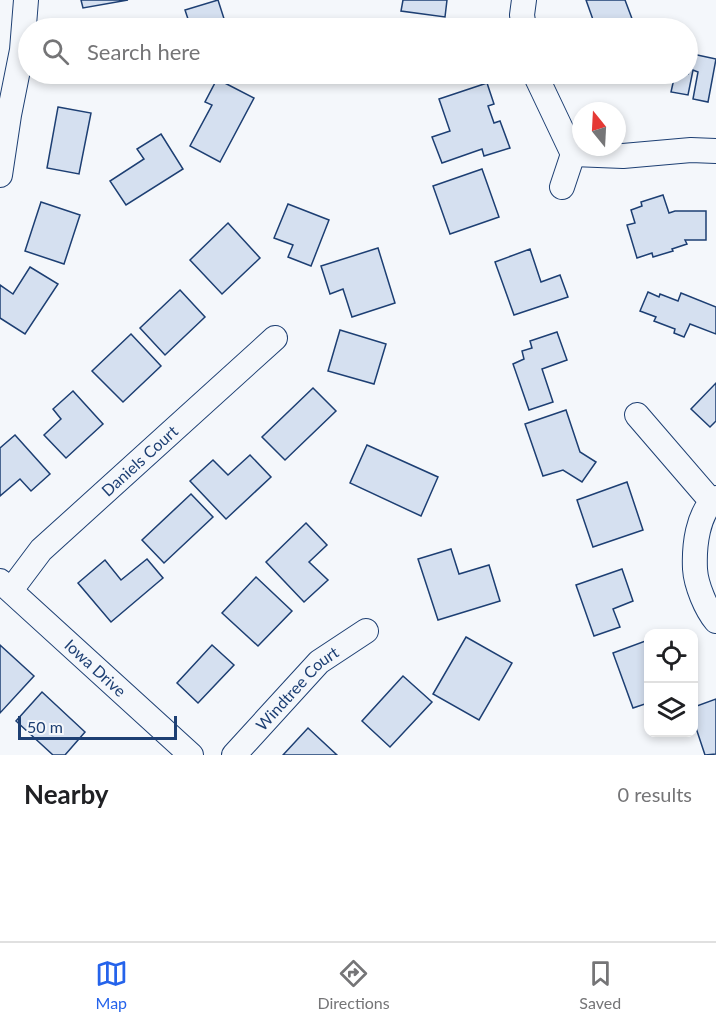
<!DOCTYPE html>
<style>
body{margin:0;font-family:Lato,sans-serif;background:#f6f6f6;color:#202124}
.controls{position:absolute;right:18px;bottom:18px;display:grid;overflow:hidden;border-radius:12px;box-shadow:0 3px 9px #0003}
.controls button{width:54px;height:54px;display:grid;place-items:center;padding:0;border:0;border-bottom:2px solid #e0e0e0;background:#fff;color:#202124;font:30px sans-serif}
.compass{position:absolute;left:572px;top:102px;width:54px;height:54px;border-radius:50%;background:#fff;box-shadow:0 3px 9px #0003;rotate:342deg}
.scale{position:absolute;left:18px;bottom:15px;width:159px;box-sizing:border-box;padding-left:6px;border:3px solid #1d3f73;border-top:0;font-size:16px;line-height:21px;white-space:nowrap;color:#1d3f73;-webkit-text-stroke:4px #f4f7fb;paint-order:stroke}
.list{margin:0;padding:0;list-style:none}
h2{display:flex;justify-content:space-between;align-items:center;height:78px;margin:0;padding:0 24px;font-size:26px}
h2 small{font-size:20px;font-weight:400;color:#757577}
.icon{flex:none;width:33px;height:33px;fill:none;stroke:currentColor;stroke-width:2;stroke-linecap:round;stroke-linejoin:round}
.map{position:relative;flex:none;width:716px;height:755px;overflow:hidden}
.search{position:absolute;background:#fff;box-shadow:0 3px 9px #0003;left:18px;right:18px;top:18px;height:66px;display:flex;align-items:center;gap:15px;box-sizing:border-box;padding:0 21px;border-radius:33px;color:#757577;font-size:22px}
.sheet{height:186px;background:#fff}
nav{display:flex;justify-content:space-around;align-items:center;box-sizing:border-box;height:84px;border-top:2px solid #e0e0e0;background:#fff;font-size:16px;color:#757577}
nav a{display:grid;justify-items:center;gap:3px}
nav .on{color:#2563eb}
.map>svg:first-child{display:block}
</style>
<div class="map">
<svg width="716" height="755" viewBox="0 0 716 755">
<rect width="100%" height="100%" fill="#f4f7fb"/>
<g fill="#d5e0f0" stroke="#1d3f73" stroke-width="1.5">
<path d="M 81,0 L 128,0 L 83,8 Z"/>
<path d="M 218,0 L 227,28 L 191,28 L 185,10 Z"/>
<path d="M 403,0 L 447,0 L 445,17 L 401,11 Z"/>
<path d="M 586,0 L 625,0 L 634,24 L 620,28 L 596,28 Z"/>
<path d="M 688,53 L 716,59 L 708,102 L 693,99 L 698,72 L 693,70 L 688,95 L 671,92 L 675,74 L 688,74 Z"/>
<path d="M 439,74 L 478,74 L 441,82 Z"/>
<path d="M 217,79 L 254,98 L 220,162 L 190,146 L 212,105 L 205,102 Z"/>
<path d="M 487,83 L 494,104 L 488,106 L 494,123 L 500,121 L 510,148 L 484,156 L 482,149 L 442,163 L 432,137 L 450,131 L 439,99 Z"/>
<path d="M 58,107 L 91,113 L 79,174 L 47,168 Z"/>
<path d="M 161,134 L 183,169 L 126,205 L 110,181 L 144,159 L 137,149 Z"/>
<path d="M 482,169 L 499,217 L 450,234 L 433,186 Z"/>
<path d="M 663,195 L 669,213 L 675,211 L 706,211 L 706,240 L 685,240 L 687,244 L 672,249 L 673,251 L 653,257 L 652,253 L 637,258 L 627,225 L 635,223 L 631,210 L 642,206 L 641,202 Z"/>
<path d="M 41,202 L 80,215 L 64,264 L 25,251 Z"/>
<path d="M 288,204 L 329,220 L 311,266 L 288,257 L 293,245 L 274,238 Z"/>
<path d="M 228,223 L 260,258 L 222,294 L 190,260 Z"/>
<path d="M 378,248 L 395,303 L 352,317 L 343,289 L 330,294 L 321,266 Z"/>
<path d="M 530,249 L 541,282 L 560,275 L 568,297 L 514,315 L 495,262 Z"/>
<path d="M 30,267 L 58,284 L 25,334 L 0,318 L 0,285 L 13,294 Z"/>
<path d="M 180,290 L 205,317 L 165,355 L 140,328 Z"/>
<path d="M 648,292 L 659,297 L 660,294 L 678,301 L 681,293 L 716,307 L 716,334 L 690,324 L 684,337 L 674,333 L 675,329 L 654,321 L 656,317 L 640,311 Z"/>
<path d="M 340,330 L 386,344 L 374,384 L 328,371 Z"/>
<path d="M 557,332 L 567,360 L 542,369 L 553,402 L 529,410 L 513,364 L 524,359 L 522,351 L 532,348 L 530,341 Z"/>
<path d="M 131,334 L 161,366 L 123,402 L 92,371 Z"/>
<path d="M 716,383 L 716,421 L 710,427 L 691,409 Z"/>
<path d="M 313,388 L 336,411 L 285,460 L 262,437 Z"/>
<path d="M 73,391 L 103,424 L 66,458 L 44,435 L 61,419 L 53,409 Z"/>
<path d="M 566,410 L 580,452 L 596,462 L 582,482 L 563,470 L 543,476 L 525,424 Z"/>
<path d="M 15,435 L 50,474 L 31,491 L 20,479 L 0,496 L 0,448 Z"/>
<path d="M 367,445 L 438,477 L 421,516 L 350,483 Z"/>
<path d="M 250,455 L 271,477 L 226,519 L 190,481 L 213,460 L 228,475 Z"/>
<path d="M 627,482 L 643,530 L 593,547 L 577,500 Z"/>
<path d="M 191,494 L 213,517 L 164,563 L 142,540 Z"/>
<path d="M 306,523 L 327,545 L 309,562 L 328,580 L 304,602 L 266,562 Z"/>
<path d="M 451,549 L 459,574 L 489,565 L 500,601 L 438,620 L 418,559 Z"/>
<path d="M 147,559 L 163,578 L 111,622 L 78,583 L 105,560 L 121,580 Z"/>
<path d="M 622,569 L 633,601 L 613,609 L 620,627 L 594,636 L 576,585 Z"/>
<path d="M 256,577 L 292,611 L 258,646 L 222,613 Z"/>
<path d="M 466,637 L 512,663 L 479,720 L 433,694 Z"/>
<path d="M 648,640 L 648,703 L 633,708 L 613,653 Z"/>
<path d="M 0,645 L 34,676 L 0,713 Z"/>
<path d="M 212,645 L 234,665 L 198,703 L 177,683 Z"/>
<path d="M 403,676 L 432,702 L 390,747 L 362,721 Z"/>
<path d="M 42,692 L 85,732 L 65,755 L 53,755 L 16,721 Z"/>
<path d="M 716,699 L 716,754 L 705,755 L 694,722 L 694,707 Z"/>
<path d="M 308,728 L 337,755 L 283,755 Z"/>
</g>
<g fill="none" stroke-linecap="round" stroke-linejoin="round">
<g stroke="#1d3f73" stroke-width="26">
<g id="minor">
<path d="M 524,28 L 522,15 L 524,0"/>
<path d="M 535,74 L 573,154 L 623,156 L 691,150 L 716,151"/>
<path d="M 0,175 L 9,115 L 22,50 L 26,0"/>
<path d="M 562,187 L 573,154"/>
<path d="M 637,415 L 712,502"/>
<path d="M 716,498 C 697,513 694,547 695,569 C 696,585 706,609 716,621"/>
<path id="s1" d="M 0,581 L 191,755"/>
<path id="s2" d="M 11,590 L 41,550 L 275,338"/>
<path id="s3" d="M 234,755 L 319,662 L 366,631"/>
</g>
</g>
<use href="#minor" stroke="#f4f7fb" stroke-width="24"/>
</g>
<g text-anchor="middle" stroke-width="4.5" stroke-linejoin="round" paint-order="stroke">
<g font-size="16" fill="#1d3f73" stroke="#f4f7fb">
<text dy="6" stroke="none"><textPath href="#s2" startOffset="183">Daniels Court</textPath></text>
<text dy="6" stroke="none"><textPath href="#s1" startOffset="129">Iowa Drive</textPath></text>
<text dy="6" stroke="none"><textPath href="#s3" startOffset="92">Windtree Court</textPath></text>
</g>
</g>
</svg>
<div class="controls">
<button><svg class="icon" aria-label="locate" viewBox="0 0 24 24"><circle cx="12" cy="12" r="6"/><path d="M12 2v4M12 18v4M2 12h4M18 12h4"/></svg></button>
<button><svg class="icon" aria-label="layers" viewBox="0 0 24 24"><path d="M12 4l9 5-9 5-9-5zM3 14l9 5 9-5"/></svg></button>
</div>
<svg class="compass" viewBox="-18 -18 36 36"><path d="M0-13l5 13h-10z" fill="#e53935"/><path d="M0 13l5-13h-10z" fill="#757577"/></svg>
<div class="scale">50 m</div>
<div class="search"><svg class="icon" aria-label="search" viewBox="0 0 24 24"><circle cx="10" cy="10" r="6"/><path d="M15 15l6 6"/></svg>Search here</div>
</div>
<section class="sheet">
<h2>Nearby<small>0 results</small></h2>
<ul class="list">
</ul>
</section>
<nav>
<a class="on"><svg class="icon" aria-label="map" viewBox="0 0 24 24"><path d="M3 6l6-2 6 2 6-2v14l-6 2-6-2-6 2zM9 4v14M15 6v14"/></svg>Map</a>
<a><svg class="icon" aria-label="directions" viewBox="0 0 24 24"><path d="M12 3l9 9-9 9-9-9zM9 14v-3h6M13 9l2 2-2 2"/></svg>Directions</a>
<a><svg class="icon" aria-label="saved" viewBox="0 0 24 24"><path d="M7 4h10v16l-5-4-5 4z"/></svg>Saved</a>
</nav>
